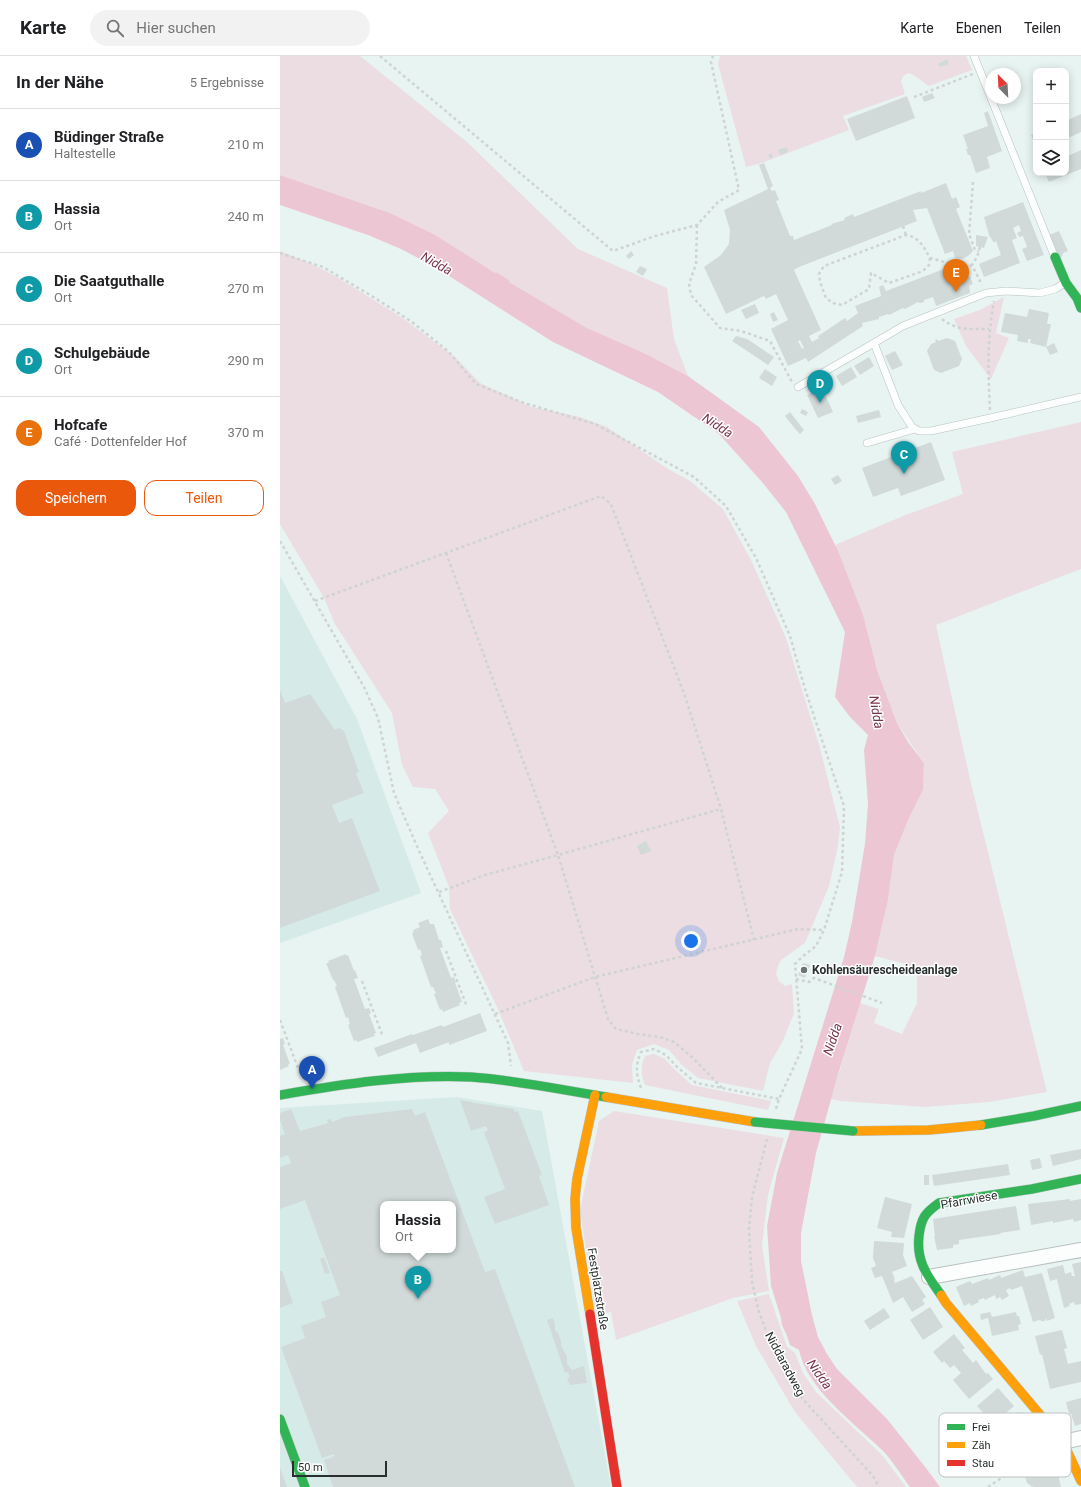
<!DOCTYPE html>
<html lang="de">
<meta charset="utf-8">
<style>
body{margin:0;font-family:Roboto,sans-serif;background:#f2f2f2;color:#202124}
.controls{position:absolute;right:12px;top:12px;display:grid;overflow:hidden;border-radius:8px;box-shadow:0 2px 10px #0003}
.controls button{width:36px;height:36px;display:grid;place-items:center;padding:0;border:0;border-bottom:1px solid #e0e0e0;background:#fff;color:#202124;font:20px sans-serif}
.compass{position:absolute;left:705px;top:12px;width:36px;height:36px;border-radius:50%;background:#fff;box-shadow:0 2px 10px #0003;rotate:336deg}
.scale{position:absolute;left:12px;bottom:10px;width:95px;box-sizing:border-box;padding-left:4px;border:2px solid #28302f;border-top:0;font-size:11px;line-height:14px;white-space:nowrap;color:#28302f;-webkit-text-stroke:3px #fff;paint-order:stroke}
.you{position:absolute;left:411px;top:885px;width:14px;height:14px;margin:-10px;border:3px solid #fff;border-radius:50%;background:#1a73e8;box-shadow:0 0 0 6px #1a73e833}
.badge{display:grid;place-items:center;width:26px;height:26px;border-radius:50%;background:#ea580c;color:#fff;font-size:13px;font-weight:700}
.pin{position:absolute;translate:-50% -33px;filter:drop-shadow(0 1px 2px #0008)}
.pin::after{content:'';position:absolute;top:21px;width:14px;height:12px;background:inherit;clip-path:polygon(0 0,100% 0,50% 100%)}
.popup{position:absolute;left:100px;top:1145px;width:76px;height:52px;box-sizing:border-box;display:grid;place-content:center;border-radius:8px;background:#fff;filter:drop-shadow(0 1px 3px #0005);font-size:13px;white-space:nowrap;color:#757577}
.popup b{font-size:15px;color:#202124}
.popup::after{content:'';position:absolute;left:50%;top:100%;margin-left:-8px;border:8px solid transparent;border-top-color:#fff}
.list{margin:0;padding:0;list-style:none}
h2{display:flex;justify-content:space-between;align-items:center;height:52px;margin:0;padding:0 16px;font-size:17px}
h2 small{font-size:13px;font-weight:400;color:#757577}
.list li{display:grid;grid-template-columns:26px 1fr auto;gap:12px;align-items:center;box-sizing:border-box;height:72px;padding:0 16px;border-top:1px solid #e0e0e0}
.list b{display:block;font-size:15px;white-space:nowrap}
.list p{margin:0;font-size:13px;white-space:nowrap;color:#757577}
.list em{font-size:13px;font-style:normal;color:#757577}
.actions{display:flex;gap:8px;padding:12px 16px}
.actions a{flex:1;padding:9px 0;border:1px solid #ea580c;border-radius:12px;text-align:center;font-size:14px;color:#ea580c}
.actions .main{background:#ea580c;color:#fff}
.icon{flex:none;width:22px;height:22px;fill:none;stroke:currentColor;stroke-width:2;stroke-linecap:round;stroke-linejoin:round}
.map{position:relative;flex:none;width:801px;height:1431px;overflow:hidden}
header{display:flex;align-items:center;gap:24px;box-sizing:border-box;height:56px;padding:0 20px;background:#fff;border-bottom:1px solid #e0e0e0}
header strong{font-size:19px}
nav{display:flex;gap:22px;margin-inline-start:auto;font-size:14px}
.search{width:280px;height:36px;background:#f2f2f2;display:flex;align-items:center;gap:10px;box-sizing:border-box;padding:0 14px;border-radius:22px;color:#757577;font-size:15px}
main{display:flex}
aside{flex:1;background:#fff}
.map>svg:first-child{display:block}
</style>
<header>
<strong>Karte</strong>
<div class="search"><svg class="icon" aria-label="search" viewBox="0 0 24 24"><circle cx="10" cy="10" r="6"/><path d="M15 15l6 6"/></svg>Hier suchen</div>
<nav><a>Karte</a><a>Ebenen</a><a>Teilen</a></nav>
</header>
<main>
<aside>
<h2>In der Nähe<small>5 Ergebnisse</small></h2>
<ul class="list">
<li><span class="badge" style="background:#1a4fb4">A</span><div><b>Büdinger Straße</b><p>Haltestelle</p></div><em>210 m</em></li>
<li><span class="badge" style="background:#0f9aa8">B</span><div><b>Hassia</b><p>Ort</p></div><em>240 m</em></li>
<li><span class="badge" style="background:#0f9aa8">C</span><div><b>Die Saatguthalle</b><p>Ort</p></div><em>270 m</em></li>
<li><span class="badge" style="background:#0f9aa8">D</span><div><b>Schulgebäude</b><p>Ort</p></div><em>290 m</em></li>
<li><span class="badge" style="background:#e8710a">E</span><div><b>Hofcafe</b><p>Café · Dottenfelder Hof</p></div><em>370 m</em></li>
</ul>
<div class="actions"><a class="main">Speichern</a><a>Teilen</a></div>
</aside>
<div class="map">
<svg width="801" height="1431" viewBox="0 0 801 1431">
<rect width="100%" height="100%" fill="#e8f4f2"/>
<g fill="#d6ebe7" fill-rule="evenodd">
<path d="M 0,520 L 77,663 L 141,837 L 0,887 Z"/>
<path d="M 177,1041 L 262,1055 L 331,1431 L 0,1431 L 0,1052 ZM 103,1148 L 173,1148 L 173,1194 L 103,1194 Z"/>
</g>
<g fill="#ecdde2">
<path d="M 0,0 L 80,0 L 187,86 L 298,193 L 387,232 L 394,283 L 408,320 L 364,297 L 307,272 L 229,226 L 229,224 L 216,216 L 215,217 L 110,157 L 0,119 Z"/>
<path d="M 440,0 L 686,0 L 692,14 L 649,30 C 642,26 636,19 628,17 L 623,20 L 621,25 L 625,38 L 563,60 L 569,74 L 479,108 L 466,111 L 438,8 Z"/>
<path d="M 0,195 L 34,209 L 57,221 L 124,263 L 176,302 L 200,327 L 252,351 L 300,361 L 327,371 L 388,413 L 410,425 L 443,453 L 471,504 L 506,582 L 540,692 L 560,771 L 558,790 L 549,830 L 525,887 L 501,904 L 498,910 L 496,918 L 499,925 L 505,930 L 512,928 L 514,957 L 503,985 L 490,1007 L 483,1035 L 418,1022 L 402,1009 L 389,994 L 374,988 L 357,994 L 352,1009 L 353,1027 L 244,1015 L 217,951 L 170,853 L 169,831 L 148,777 L 169,755 L 155,733 L 133,731 L 122,709 L 112,657 L 55,568 L 44,542 L 0,468 Z"/>
<path d="M 724,241 L 716,277 L 729,282 L 711,323 L 686,290 L 674,263 L 700,254 Z"/>
<path d="M 801,366 L 801,513 L 656,569 L 689,719 L 767,1036 L 709,1046 L 645,1051 L 561,1045 L 551,1043 L 580,947 L 599,953 L 594,967 L 622,978 L 637,947 L 637,911 L 595,900 L 608,844 L 614,799 L 629,762 L 643,734 L 644,707 L 617,667 L 597,614 L 555,489 L 623,460 L 683,438 L 672,396 Z"/>
<path d="M 374,998 L 385,1003 L 393,1012 L 412,1029 L 491,1045 L 488,1054 L 365,1029 C 361,1019 360,1011 365,1000 Z"/>
<path d="M 334,1055 L 504,1082 L 488,1139 L 482,1189 L 489,1235 L 453,1242 L 336,1284 L 331,1256 L 316,1259 L 300,1154 L 319,1065 Z"/>
<path d="M 489,1238 L 507,1291 L 515,1297 L 523,1317 L 536,1336 L 602,1399 L 626,1431 L 577,1431 L 515,1356 L 476,1290 L 457,1245 Z"/>
</g>
<path fill="#edc6d3" d="M 0,119 L 110,157 L 155,179 L 215,217 L 216,216 L 229,224 L 229,226 L 307,272 L 364,297 L 408,320 L 479,371 L 518,420 L 535,448 L 558,495 L 583,559 L 597,614 L 617,667 L 628,686 L 644,707 L 643,734 L 629,762 L 614,799 L 608,844 L 595,900 L 559,1015 L 536,1097 L 521,1177 L 521,1205 L 532,1259 L 538,1281 L 547,1298 L 557,1313 L 607,1363 L 646,1412 L 660,1431 L 630,1431 C 621,1419 613,1405 602,1394 C 574,1367 527,1333 519,1294 L 510,1289 L 507,1280 L 502,1269 L 501,1262 L 491,1230 L 487,1170 L 497,1117 L 564,901 L 572,866 L 585,788 L 588,748 L 584,694 L 588,679 L 570,661 L 555,641 L 565,576 L 506,456 L 482,426 L 439,378 L 378,336 L 273,286 L 155,211 L 121,193 L 88,179 L 0,149 Z"/>
<g fill="#d1dad9" fill-rule="evenodd">
<path d="M 667,3 L 669,8 L 660,11 L 658,8 Z"/>
<path d="M 652,37 L 655,42 L 644,46 L 642,41 Z"/>
<path d="M 627,40 L 635,62 L 576,85 L 567,63 Z"/>
<path d="M 708,55 L 722,95 L 707,101 L 710,112 L 696,117 L 690,99 L 688,99 L 686,93 L 688,93 L 683,79 L 708,70 L 704,57 Z"/>
<path d="M 801,58 L 801,76 L 786,83 L 786,65 Z"/>
<path d="M 756,77 L 756,91 L 751,79 Z"/>
<path d="M 507,91 L 508,96 L 500,99 L 498,94 Z"/>
<path d="M 801,94 L 801,113 L 769,126 L 765,117 L 786,117 L 786,101 Z"/>
<path d="M 492,97 L 493,101 L 490,103 L 488,99 Z"/>
<path d="M 484,107 L 493,130 L 490,132 L 492,135 L 495,134 L 499,144 L 496,145 L 510,180 L 513,180 L 514,184 L 552,169 L 551,168 L 565,164 L 564,162 L 573,158 L 574,161 L 641,135 L 641,137 L 666,127 L 672,143 L 676,141 L 680,151 L 676,153 L 693,195 L 688,200 L 682,203 L 675,202 L 673,195 L 665,198 L 647,152 L 633,154 L 637,165 L 519,211 L 514,214 L 541,274 L 529,280 L 532,286 L 539,282 L 538,280 L 565,262 L 567,265 L 578,257 L 575,250 L 601,240 L 599,231 L 603,229 L 606,235 L 664,213 L 665,216 L 671,213 L 672,216 L 676,215 L 690,221 L 693,228 L 689,230 L 690,237 L 656,250 L 653,241 L 644,244 L 644,246 L 640,247 L 638,246 L 625,253 L 623,252 L 609,259 L 608,258 L 599,261 L 599,263 L 582,267 L 583,270 L 528,306 L 526,302 L 508,310 L 491,273 L 508,264 L 496,238 L 486,243 L 484,240 L 446,258 L 424,211 L 441,199 L 449,188 L 450,174 L 444,154 L 488,133 L 479,109 ZM 520,284 L 524,292 L 522,293 L 518,285 Z"/>
<path d="M 743,146 L 764,199 L 747,205 L 742,193 L 747,191 L 743,180 L 739,181 L 737,177 L 741,175 L 739,169 L 733,172 L 737,182 L 732,184 L 740,207 L 704,221 L 699,208 L 721,199 L 716,185 L 714,187 L 709,179 L 704,161 Z"/>
<path d="M 779,175 L 788,195 L 783,197 L 780,206 L 769,179 Z"/>
<path d="M 696,179 L 708,181 L 704,192 L 696,190 Z"/>
<path d="M 351,195 L 354,199 L 349,203 L 346,200 Z"/>
<path d="M 360,210 L 367,213 L 363,220 L 356,216 Z"/>
<path d="M 475,248 L 479,257 L 466,263 L 461,254 Z"/>
<path d="M 749,253 L 769,257 L 767,268 L 771,268 L 766,291 L 750,287 L 751,283 L 748,283 L 748,287 L 737,285 L 738,279 L 721,276 L 725,257 L 747,261 Z"/>
<path d="M 494,256 L 498,264 L 493,266 L 490,258 Z"/>
<path d="M 456,280 L 467,283 L 494,301 L 488,309 L 452,285 Z"/>
<path d="M 667,282 L 675,285 L 682,303 L 679,310 L 661,317 L 654,314 L 647,295 L 651,288 L 656,286 L 655,284 L 657,283 L 658,285 Z"/>
<path d="M 774,287 L 778,296 L 770,299 L 766,291 Z"/>
<path d="M 615,295 L 623,309 L 612,314 L 605,300 Z"/>
<path d="M 589,301 L 594,310 L 580,319 L 574,310 Z"/>
<path d="M 571,311 L 577,321 L 562,330 L 556,320 Z"/>
<path d="M 485,313 L 497,321 L 492,330 L 479,322 Z"/>
<path d="M 542,332 L 553,356 L 538,362 L 527,339 Z"/>
<path d="M 522,353 L 528,356 L 526,360 L 520,357 Z"/>
<path d="M 599,354 L 601,361 L 578,367 L 576,360 Z"/>
<path d="M 510,356 L 524,374 L 520,378 L 516,374 L 505,360 Z"/>
<path d="M 651,386 L 665,424 L 621,440 L 618,432 L 593,441 L 582,412 Z"/>
<path d="M 558,419 L 562,425 L 555,429 L 551,423 Z"/>
<path d="M 0,634 L 5,647 L 30,638 L 55,674 L 59,672 L 64,675 L 79,716 L 76,717 L 84,737 L 52,749 L 59,767 L 72,762 L 100,835 L 0,872 Z"/>
<path d="M 366,785 L 371,795 L 361,799 L 357,790 Z"/>
<path d="M 148,863 L 150,868 L 154,868 L 159,884 L 161,884 L 163,891 L 160,892 L 171,922 L 174,921 L 176,927 L 175,927 L 182,946 L 179,947 L 180,949 L 163,956 L 162,953 L 160,954 L 154,938 L 156,937 L 153,931 L 151,931 L 140,900 L 142,899 L 140,893 L 138,894 L 132,877 L 134,876 L 133,874 L 140,871 L 138,867 Z"/>
<path d="M 66,898 L 66,900 L 68,899 L 74,915 L 75,914 L 78,922 L 74,923 L 85,953 L 89,952 L 91,957 L 89,958 L 96,977 L 94,978 L 95,980 L 77,986 L 76,984 L 74,985 L 68,969 L 70,968 L 68,961 L 66,962 L 55,931 L 57,930 L 54,924 L 53,924 L 46,907 L 49,907 L 48,905 Z"/>
<path d="M 523,907 L 530,909 L 525,922 L 518,919 Z"/>
<path d="M 200,957 L 207,975 L 169,989 L 169,986 L 140,997 L 136,987 L 98,1001 L 94,992 L 132,978 L 133,979 L 162,969 L 163,971 Z"/>
<path d="M 3,982 L 5,988 L 3,989 L 10,1008 L 8,1008 L 9,1010 L 0,1014 L 0,983 Z"/>
<path d="M 180,1044 L 192,1046 L 193,1047 L 195,1047 L 235,1053 L 234,1056 L 238,1055 L 262,1119 L 259,1120 L 269,1149 L 215,1168 L 204,1141 L 225,1133 L 204,1076 L 208,1074 L 206,1070 L 191,1075 Z"/>
<path d="M 11,1053 L 20,1075 L 45,1068 L 48,1067 L 47,1064 L 51,1063 L 52,1066 L 65,1061 L 132,1053 L 135,1060 L 145,1056 L 205,1216 L 215,1213 L 295,1431 L 53,1431 L 44,1404 L 55,1400 L 54,1398 L 42,1402 L 1,1291 L 25,1282 L 21,1270 L 46,1261 L 41,1246 L 60,1239 L 25,1144 L 0,1153 L 0,1111 L 11,1107 L 8,1099 L 0,1102 L 0,1080 L 5,1078 L 0,1064 L 0,1057 ZM 103,1148 L 173,1148 L 173,1194 L 103,1194 Z"/>
<path d="M 801,1093 L 801,1103 L 773,1110 L 770,1099 Z"/>
<path d="M 760,1102 L 762,1112 L 752,1114 L 750,1104 Z"/>
<path d="M 728,1108 L 730,1119 L 654,1130 L 652,1119 Z"/>
<rect x="644" y="1119" width="5" height="10"/>
<path d="M 605,1141 L 632,1148 L 624,1182 L 611,1181 L 612,1176 L 597,1172 Z"/>
<path d="M 790,1143 L 790,1145 L 801,1143 L 801,1164 L 794,1166 L 793,1163 L 773,1167 L 773,1165 L 751,1169 L 748,1148 Z"/>
<path d="M 736,1150 L 740,1174 L 720,1177 L 721,1178 L 679,1184 L 679,1188 L 673,1189 L 673,1192 L 657,1194 L 654,1180 L 655,1180 L 653,1163 Z"/>
<path d="M 594,1185 L 624,1187 L 623,1199 L 627,1210 L 612,1216 L 615,1223 L 614,1224 L 615,1227 L 632,1220 L 646,1241 L 642,1244 L 645,1248 L 632,1256 L 623,1241 L 613,1247 L 602,1220 L 595,1222 L 591,1212 L 596,1210 L 593,1202 Z"/>
<path d="M 44,1201 L 50,1217 L 45,1218 L 40,1203 Z"/>
<path d="M 801,1206 L 801,1248 L 795,1249 L 794,1246 L 789,1248 L 790,1250 L 784,1252 L 777,1223 L 770,1225 L 767,1213 L 783,1209 L 785,1218 L 791,1216 L 792,1220 L 795,1220 L 792,1208 Z"/>
<path d="M 743,1214 L 745,1221 L 762,1217 L 775,1262 L 767,1265 L 766,1262 L 765,1265 L 762,1265 L 759,1264 L 753,1266 L 742,1230 L 731,1234 L 730,1232 L 726,1234 L 729,1240 L 722,1244 L 720,1241 L 716,1243 L 715,1239 L 705,1244 L 704,1242 L 698,1244 L 699,1246 L 691,1250 L 690,1247 L 684,1250 L 676,1231 L 690,1225 L 692,1228 L 708,1222 L 709,1224 L 720,1219 L 721,1222 Z"/>
<path d="M 0,1215 L 2,1215 L 13,1247 L 0,1252 Z"/>
<path d="M 650,1251 L 663,1271 L 643,1284 L 630,1264 Z"/>
<path d="M 604,1252 L 610,1261 L 590,1274 L 584,1265 Z"/>
<path d="M 710,1256 L 712,1261 L 736,1256 L 737,1260 L 739,1260 L 741,1268 L 738,1269 L 739,1274 L 712,1280 L 708,1262 L 701,1264 L 700,1258 Z"/>
<path d="M 273,1262 L 275,1268 L 275,1274 L 279,1279 L 281,1285 L 281,1290 L 287,1300 L 287,1308 L 292,1314 L 304,1310 L 307,1327 L 290,1329 L 287,1322 L 290,1321 L 288,1316 L 285,1317 L 267,1264 Z"/>
<path d="M 782,1274 L 787,1292 L 784,1293 L 788,1308 L 801,1305 L 801,1326 L 770,1333 L 762,1298 L 760,1299 L 755,1280 Z"/>
<path d="M 674,1278 L 685,1292 L 682,1294 L 693,1307 L 696,1304 L 706,1318 L 708,1317 L 713,1323 L 689,1343 L 673,1324 L 681,1317 L 674,1309 L 670,1312 L 664,1305 L 662,1307 L 653,1296 Z"/>
<path d="M 718,1332 L 734,1350 L 718,1364 L 715,1361 L 711,1365 L 697,1350 Z"/>
<path d="M 801,1342 L 801,1368 L 795,1370 L 791,1358 L 789,1358 L 786,1346 Z"/>
<path d="M 737,1356 L 739,1359 L 742,1356 L 760,1378 L 743,1392 L 739,1388 L 731,1395 L 717,1378 L 727,1369 L 725,1366 Z"/>
<path d="M 769,1400 L 777,1414 L 781,1431 L 753,1431 L 747,1427 L 743,1416 L 756,1406 Z"/>
<path d="M 0,1412 L 7,1431 L 0,1431 Z"/>
</g>
<g fill="none" stroke-linecap="round" stroke-linejoin="round">
<g stroke="#b9c2c0" stroke-width="8">
<g id="lane">
<path d="M 694,0 L 711,42"/>
<path d="M 711,42 L 774,199"/>
<path d="M 785,227 L 775,233 L 760,237 L 726,235 L 706,237 L 623,270 L 594,287 L 618,349 L 632,371 L 639,375 L 651,375 L 710,362 L 801,341"/>
<path d="M 518,331 L 594,287"/>
<path d="M 587,387 L 635,373"/>
</g>
</g>
<g stroke="#b9c2c0" stroke-width="16">
<g id="street">
<path d="M 649,1221 L 801,1194"/>
<path d="M 783,1386 L 801,1382"/>
</g>
</g>
<g stroke="#b9c2c0" stroke-width="10">
<g id="fast">
<path d="M 775,201 L 786,227 L 797,242 L 801,252"/>
<path d="M 0,1039 C 63,1028 127,1018 191,1021 C 236,1024 282,1034 326,1041"/>
<path d="M 701,1069 L 754,1060 L 801,1050"/>
<path d="M 661,1239 C 647,1219 636,1205 639,1180 C 641,1162 645,1157 659,1147 L 752,1133 L 801,1123"/>
<path d="M 0,1363 L 25,1431"/>
</g>
</g>
<g stroke="#b9c2c0" stroke-width="10">
<g id="slow">
<path d="M 326,1041 L 475,1066"/>
<path d="M 573,1075 L 649,1074 L 701,1069"/>
<path d="M 661,1239 L 666,1247 L 783,1386 L 801,1425"/>
<path d="M 310,1258 L 296,1172 L 295,1143 L 297,1123 L 315,1039"/>
</g>
</g>
<g stroke="#b9c2c0" stroke-width="10">
<path id="jam" d="M 310,1258 L 337,1431"/>
</g>
<g stroke="#cfd4d3" stroke-width="2.5" stroke-dasharray="3 3" stroke-linecap="butt">
<path d="M 100,0 L 333,195 L 375,180 L 417,169 L 438,146 L 459,134 L 431,6 L 433,0"/>
<path d="M 634,41 L 693,18"/>
<path d="M 693,126 L 689,178 L 695,194 L 699,195"/>
<path d="M 417,169 L 416,208 L 409,228 L 411,239 L 440,272 L 461,275 L 490,285 L 512,326"/>
<path d="M 623,170 L 626,179"/>
<path d="M 700,191 L 697,201 L 692,209 L 702,229"/>
<path d="M 0,197 L 43,211 L 95,242 L 132,266 L 169,296 L 196,328 L 244,347 L 315,368 L 414,421 L 446,450 L 476,502 L 510,580 L 525,633 L 564,750 L 562,816 L 544,874 L 536,890 L 522,901 L 515,908 L 522,993 L 499,1043 L 496,1053"/>
<path d="M 650,202 L 649,209 L 643,215 L 609,227 L 591,217 L 589,233 L 562,249 L 553,247 L 546,242 L 540,226 L 539,218 L 544,210 L 626,179 C 639,181 644,191 650,202 L 686,212 L 692,209"/>
<path d="M 662,263 C 677,275 691,273 709,273"/>
<path d="M 710,354 C 708,315 707,284 714,245"/>
<path d="M 0,485 L 84,631 L 98,662 L 114,737 L 140,797 L 228,987 L 231,1010"/>
<path d="M 166,497 L 278,799 L 441,753 L 474,884"/>
<path d="M 35,545 L 321,440 L 331,448 L 405,640 L 441,753"/>
<path d="M 159,836 L 205,819 L 278,799 L 328,963 L 336,973 L 358,978 L 380,981 L 394,986 L 412,1001 L 442,1032"/>
<path d="M 166,895 L 187,951"/>
<path d="M 516,923 L 529,926 L 534,922 L 602,947"/>
<path d="M 82,925 L 103,981"/>
<path d="M 215,958 L 315,921 L 518,873 L 544,874"/>
<path d="M 0,964 L 18,1012"/>
<path d="M 361,1032 C 356,1018 355,1010 361,996 L 374,993 L 386,999 L 396,1010 L 416,1027 L 499,1043"/>
<path d="M 487,1083 L 472,1141 L 469,1173 L 472,1226 L 479,1256 L 490,1285 L 521,1341 L 593,1420 L 599,1431"/>
<path d="M 708,1431 L 768,1391"/>
</g>
<use href="#lane" stroke="#fcfdfd" stroke-width="7"/>
<use href="#street" stroke="#fcfdfd" stroke-width="14"/>
<use href="#fast" stroke="#30b455" stroke-width="9"/>
<use href="#slow" stroke="#ff9f0a" stroke-width="9"/>
<use href="#jam" stroke="#e5322d" stroke-width="9"/>
<g stroke="#b9c2c0" stroke-width="10" stroke-linecap="butt">
<path id="fast-bridge" d="M 475,1066 L 573,1075"/>
</g>
<use href="#fast-bridge" stroke="#30b455" stroke-width="9"/>
</g>
<circle fill="#6b7573" stroke="#fff" stroke-width="1.5" cx="524" cy="914" r="4"/>
<g text-anchor="middle" stroke-width="3" stroke-linejoin="round" paint-order="stroke">
<g font-size="12" font-weight="bold" fill="#28302f" stroke="#fff" text-anchor="start">
<text x="532" y="918">Kohlensäurescheideanlage</text>
</g>
<g font-size="12" fill="#28302f" stroke="#fff">
<text transform="translate(689 1144) rotate(-10)" y="4">Pfarrwiese</text>
<text transform="translate(318 1233) rotate(81)" y="4">Festplatzstraße</text>
<text transform="translate(505 1308) rotate(62)" y="4">Niddaradweg</text>
</g>
<g font-size="13" font-style="italic" fill="#7a334e" stroke="#fff">
<text transform="translate(157 207) rotate(29)" y="5">Nidda</text>
<text transform="translate(438 369) rotate(33)" y="5">Nidda</text>
<text transform="translate(597 656) rotate(80)" y="5">Nidda</text>
<text transform="translate(552 983) rotate(-71)" y="5">Nidda</text>
<text transform="translate(540 1318) rotate(55)" y="5">Nidda</text>
</g>
</g>
<rect x="659" y="1357" width="132" height="64" rx="6" fill="#fff" stroke="#bec1c1" stroke-width="1"/>
<rect x="667" y="1368" width="18" height="6" fill="#30b455"/>
<rect x="667" y="1386" width="18" height="6" fill="#ff9f0a"/>
<rect x="667" y="1404" width="18" height="6" fill="#e5322d"/>
<g font-size="11" fill="#28302f">
<text x="692" y="1375">Frei</text>
<text x="692" y="1393">Zäh</text>
<text x="692" y="1411">Stau</text>
</g>
</svg>
<div class="controls">
<button>+</button>
<button>−</button>
<button><svg class="icon" aria-label="layers" viewBox="0 0 24 24"><path d="M12 4l9 5-9 5-9-5zM3 14l9 5 9-5"/></svg></button>
</div>
<svg class="compass" viewBox="-18 -18 36 36"><path d="M0-13l5 13h-10z" fill="#e53935"/><path d="M0 13l5-13h-10z" fill="#757577"/></svg>
<div class="scale">50 m</div>
<div class="you"></div>
<div class="pin badge" style="left:32px;top:1033px;background:#1a4fb4">A</div>
<div class="pin badge" style="left:138px;top:1243px;background:#0f9aa8">B</div>
<div class="popup"><b>Hassia</b>Ort</div>
<div class="pin badge" style="left:624px;top:418px;background:#0f9aa8">C</div>
<div class="pin badge" style="left:540px;top:347px;background:#0f9aa8">D</div>
<div class="pin badge" style="left:676px;top:236px;background:#e8710a">E</div>
</div>
</main>
